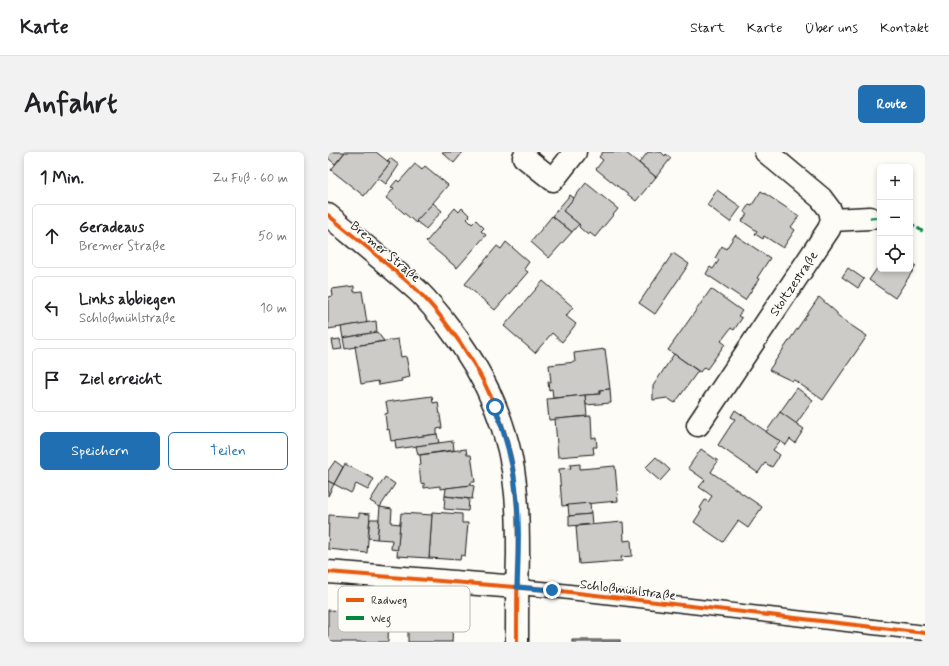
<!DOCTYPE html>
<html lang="de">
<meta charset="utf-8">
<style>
body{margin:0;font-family:Mynerve,sans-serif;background:#f2f2f2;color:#202124}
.controls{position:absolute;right:12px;top:12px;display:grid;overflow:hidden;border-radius:6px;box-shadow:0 2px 6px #0003}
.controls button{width:36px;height:36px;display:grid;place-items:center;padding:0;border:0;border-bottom:1px solid #e0e0e0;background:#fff;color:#202124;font:20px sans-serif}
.stop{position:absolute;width:12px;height:12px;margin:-9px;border:3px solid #1f6fb2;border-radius:50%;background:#fff}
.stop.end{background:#1f6fb2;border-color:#fff;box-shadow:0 1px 4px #0008}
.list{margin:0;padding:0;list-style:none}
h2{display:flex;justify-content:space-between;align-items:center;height:52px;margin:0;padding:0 16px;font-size:17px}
h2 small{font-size:13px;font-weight:400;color:#757577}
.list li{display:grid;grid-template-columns:26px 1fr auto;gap:12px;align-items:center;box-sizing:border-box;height:64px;margin:0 8px 8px;padding:0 8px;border:1px solid #e0e0e0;border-radius:6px}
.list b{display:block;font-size:15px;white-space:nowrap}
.list p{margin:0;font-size:13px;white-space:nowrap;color:#757577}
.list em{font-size:13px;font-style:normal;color:#757577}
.actions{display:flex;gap:8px;padding:12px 16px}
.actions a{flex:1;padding:9px 0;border:1px solid #1f6fb2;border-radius:6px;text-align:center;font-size:14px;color:#1f6fb2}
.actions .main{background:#1f6fb2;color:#fff}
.icon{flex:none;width:22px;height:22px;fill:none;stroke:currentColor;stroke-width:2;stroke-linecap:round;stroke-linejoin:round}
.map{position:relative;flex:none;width:597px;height:490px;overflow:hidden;border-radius:6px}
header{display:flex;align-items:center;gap:24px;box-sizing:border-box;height:56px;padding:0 20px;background:#fff;border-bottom:1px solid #e0e0e0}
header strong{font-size:19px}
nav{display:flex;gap:22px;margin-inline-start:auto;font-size:14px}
.intro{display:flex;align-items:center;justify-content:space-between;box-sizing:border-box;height:96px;padding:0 24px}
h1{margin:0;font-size:28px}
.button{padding:10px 18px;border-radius:6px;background:#1f6fb2;color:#fff;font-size:14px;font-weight:700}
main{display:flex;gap:24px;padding:0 24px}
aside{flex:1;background:#fff;border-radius:6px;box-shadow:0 2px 6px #0003}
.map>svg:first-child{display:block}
</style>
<header>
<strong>Karte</strong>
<nav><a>Start</a><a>Karte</a><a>Über uns</a><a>Kontakt</a></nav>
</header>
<div class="intro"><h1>Anfahrt</h1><a class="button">Route</a></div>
<main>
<aside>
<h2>1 Min.<small>Zu Fuß · 60 m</small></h2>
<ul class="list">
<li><svg class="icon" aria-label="ahead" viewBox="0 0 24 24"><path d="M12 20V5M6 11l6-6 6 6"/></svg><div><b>Geradeaus</b><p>Bremer Straße</p></div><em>50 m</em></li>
<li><svg class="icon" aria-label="left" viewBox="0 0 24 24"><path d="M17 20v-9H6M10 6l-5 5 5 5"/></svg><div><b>Links abbiegen</b><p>Schloßmühlstraße</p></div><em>10 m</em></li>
<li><svg class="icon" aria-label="arrive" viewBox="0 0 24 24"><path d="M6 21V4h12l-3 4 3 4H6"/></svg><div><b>Ziel erreicht</b></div></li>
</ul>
<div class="actions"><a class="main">Speichern</a><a>Teilen</a></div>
</aside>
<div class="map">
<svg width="597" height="490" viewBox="0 0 597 490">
<rect width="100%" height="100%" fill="#fdfcf7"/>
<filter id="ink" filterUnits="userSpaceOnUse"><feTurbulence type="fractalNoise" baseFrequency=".025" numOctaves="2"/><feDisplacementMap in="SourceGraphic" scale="8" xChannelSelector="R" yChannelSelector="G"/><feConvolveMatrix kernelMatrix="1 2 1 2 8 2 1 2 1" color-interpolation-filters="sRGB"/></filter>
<g filter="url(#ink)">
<g fill="#cccbc8" stroke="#1c1c1c">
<path d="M 3,0 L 17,0 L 7,12 L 0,6 L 0,3 Z"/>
<path d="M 17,0 L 48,0 L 62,11 L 36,44 L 3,18 Z"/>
<path d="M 114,0 L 135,0 L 126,11 Z"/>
<path d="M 275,0 L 297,0 L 328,25 L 308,49 L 268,17 L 275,8 L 271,5 Z"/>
<path d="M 320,0 L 333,0 L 337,4 L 338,2 L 343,6 L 328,25 L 311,11 Z"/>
<path d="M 62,6 L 71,13 L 58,32 L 50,26 L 62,11 L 59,9 Z"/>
<path d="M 87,12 L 94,18 L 97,14 L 120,33 L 88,71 L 58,46 L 66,36 L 63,35 L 69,28 L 71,30 Z"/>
<path d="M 258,31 L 290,57 L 267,85 L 262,81 L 260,83 L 251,75 L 252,73 L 235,59 Z"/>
<path d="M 389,38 L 413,55 L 402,70 L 379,53 Z"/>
<path d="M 433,39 L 471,64 L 463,75 L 467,78 L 455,96 L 436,84 L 435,87 L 427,82 L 429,79 L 414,69 L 419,62 L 416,60 L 421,52 L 424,53 Z"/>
<path d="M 242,43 L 246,46 L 235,59 L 251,72 L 244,80 L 224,64 Z"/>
<path d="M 105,51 L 114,59 L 98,77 L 88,69 Z"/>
<path d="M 127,56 L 131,60 L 134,56 L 142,64 L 139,67 L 144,72 L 148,68 L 156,76 L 153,79 L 158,83 L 129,116 L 98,90 Z"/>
<path d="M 224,64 L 244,80 L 221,106 L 203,90 Z"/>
<path d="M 407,83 L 442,106 L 429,126 L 431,127 L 417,148 L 378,122 L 382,115 L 385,117 L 391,108 L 387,106 L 394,94 L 398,97 Z"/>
<path d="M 178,90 L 201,110 L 196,117 L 200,120 L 167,158 L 137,132 L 169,94 L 173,97 Z"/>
<path d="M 345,101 L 361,112 L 327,162 L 311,151 Z"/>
<path d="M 582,110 L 588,114 L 567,146 L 541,128 L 552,112 L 552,117 L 582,117 Z"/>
<path d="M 520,116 L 536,127 L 530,136 L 514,125 Z"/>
<path d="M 215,129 L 245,155 L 238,164 L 248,172 L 234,190 L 224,181 L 207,201 L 176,174 Z"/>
<path d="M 26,134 L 26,140 L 34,139 L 39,171 L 0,177 L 0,145 L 5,144 L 4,137 Z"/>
<path d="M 383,137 L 414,159 L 410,164 L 414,166 L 406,178 L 403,176 L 393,189 L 397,192 L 379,217 L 376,215 L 372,220 L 340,198 Z"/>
<path d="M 491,145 L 509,161 L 509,164 L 539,184 L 495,248 L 466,228 L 464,229 L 441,218 Z"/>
<path d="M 48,169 L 49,180 L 15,186 L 13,175 Z"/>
<path d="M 49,180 L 56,189 L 27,194 L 27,195 L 17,197 L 15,186 Z"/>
<path d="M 12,187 L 14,197 L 6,198 L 4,188 Z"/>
<path d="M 70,187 L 73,205 L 78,204 L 82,225 L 73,227 L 74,229 L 51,233 L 50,229 L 33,232 L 27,194 Z"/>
<path d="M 277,197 L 282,237 L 272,238 L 272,242 L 225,246 L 224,237 L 221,238 L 220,230 L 223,230 L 221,213 L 247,210 L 246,201 Z"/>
<path d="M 346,202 L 370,219 L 347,251 L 339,246 L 325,248 L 325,234 Z"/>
<path d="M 469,236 L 485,248 L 468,272 L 452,260 Z"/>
<path d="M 282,237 L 283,251 L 258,253 L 257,243 L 272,242 L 272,238 Z"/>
<path d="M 257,243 L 259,264 L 221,268 L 219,247 Z"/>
<path d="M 104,244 L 105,251 L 110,250 L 114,276 L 109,277 L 109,282 L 63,289 L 61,277 L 59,278 L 57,262 L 60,261 L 58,250 Z"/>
<path d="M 407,258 L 452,289 L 445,298 L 452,303 L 444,315 L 437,311 L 430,321 L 390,293 L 407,267 L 403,265 Z"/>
<path d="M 452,260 L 476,277 L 467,291 L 462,287 L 458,293 L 438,280 Z"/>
<path d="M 263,264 L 264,286 L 268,285 L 269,295 L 265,295 L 266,302 L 230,305 L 227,267 Z"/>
<path d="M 109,282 L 111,291 L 68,297 L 67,288 Z"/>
<path d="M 125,289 L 126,298 L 90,303 L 88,294 Z"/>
<path d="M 138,297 L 139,303 L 143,303 L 147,330 L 143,330 L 143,333 L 112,337 L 112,334 L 96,336 L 96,331 L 93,332 L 91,313 L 93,313 L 92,303 Z"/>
<path d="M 373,297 L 390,309 L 383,320 L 434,355 L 420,376 L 410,369 L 395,390 L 366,370 L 374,358 L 372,356 L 377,348 L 380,350 L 384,344 L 371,335 L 377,328 L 360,316 Z"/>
<path d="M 328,305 L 342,318 L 332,329 L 317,316 Z"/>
<path d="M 7,309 L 15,315 L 6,332 L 0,329 L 0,319 Z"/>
<path d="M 17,312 L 46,327 L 40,338 L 28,332 L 23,341 L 6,332 Z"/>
<path d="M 252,312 L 252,317 L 287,314 L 290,349 L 234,354 L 231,317 L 243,316 L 242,313 Z"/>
<path d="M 57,325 L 67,332 L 52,355 L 42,349 Z"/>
<path d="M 0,329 L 6,332 L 0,344 Z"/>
<path d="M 143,333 L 146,334 L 144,347 L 117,344 L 118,336 Z"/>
<path d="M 117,344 L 141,347 L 140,359 L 116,357 Z"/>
<path d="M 262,351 L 263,362 L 241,364 L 240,353 Z"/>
<path d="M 52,355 L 64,357 L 63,371 L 72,372 L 70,398 L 63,397 L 64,388 L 49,387 Z"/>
<path d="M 104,360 L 134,362 L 134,371 L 140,371 L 137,404 L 133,403 L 132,408 L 101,406 Z"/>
<path d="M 31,361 L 42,362 L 39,401 L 0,397 L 1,363 L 31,365 Z"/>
<path d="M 73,361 L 104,363 L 101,406 L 69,404 Z"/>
<path d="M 263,362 L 264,372 L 241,374 L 241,364 Z"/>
<path d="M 42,367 L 51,367 L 49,387 L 40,386 Z"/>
<path d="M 295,370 L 296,389 L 303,388 L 304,404 L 293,405 L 294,409 L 251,412 L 248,374 Z"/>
<path d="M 0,458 L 61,462 L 60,490 L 0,490 Z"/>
<path d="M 80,468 L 125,469 L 124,490 L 80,490 Z"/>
<rect x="244" y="488" width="48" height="2"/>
</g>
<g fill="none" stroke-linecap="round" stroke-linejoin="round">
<g stroke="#1c1c1c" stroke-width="17">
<path id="lane" d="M 189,435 L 224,438 L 597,481"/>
</g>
<g stroke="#1c1c1c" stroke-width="25">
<g id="street">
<path d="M 196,5 L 225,28 L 247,0"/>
<path d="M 504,68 L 542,66"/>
<path d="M 370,273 L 501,77 L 504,68 L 502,58 L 493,46 L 438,0"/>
<path d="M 0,420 L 189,435"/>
</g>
</g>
<g stroke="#1c1c1c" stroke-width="25">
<path id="secondary" d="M 0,63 C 30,88 61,113 90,139 C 101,150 111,162 120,174 C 158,223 183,280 188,342 C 190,362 190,382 190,402 C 189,432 189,461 189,490"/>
</g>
<use href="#lane" stroke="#fdfcf7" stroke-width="14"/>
<use href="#street" stroke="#fdfcf7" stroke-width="22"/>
<use href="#secondary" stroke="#fdfcf7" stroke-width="22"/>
<g stroke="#00873e" stroke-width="3" stroke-dasharray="6 3" stroke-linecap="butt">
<path d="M 542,66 L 552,65"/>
<path d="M 582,71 L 597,81"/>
</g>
<g stroke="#fdfcf7" stroke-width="6">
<g id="cycleway">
<path d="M 0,63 C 30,88 61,113 90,139 C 101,150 111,162 120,174 C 158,223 183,280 188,342 C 190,362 190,382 190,402 C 189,432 189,461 189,490"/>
<path d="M 0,420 L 224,438 L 597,481"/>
</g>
</g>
<use href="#cycleway" stroke="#e8590c" stroke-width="4"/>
</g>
</g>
<g fill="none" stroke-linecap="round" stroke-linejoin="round" filter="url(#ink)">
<path stroke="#1f6fb2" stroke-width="5" d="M 167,255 C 178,284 185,310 188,340 C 192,371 190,404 189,435 L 224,438"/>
</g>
<g text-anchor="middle" stroke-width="3" stroke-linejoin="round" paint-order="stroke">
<g font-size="13" fill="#1c1c1c" stroke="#fdfcf7">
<text transform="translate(58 99) rotate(40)" y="5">Bremer Straße</text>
<text transform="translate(465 131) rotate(-56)" y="5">Stoltzestraße</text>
<text transform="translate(300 437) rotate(7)" y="5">Schloßmühlstraße</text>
</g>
</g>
<rect x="10" y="434" width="132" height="46" rx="6" fill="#fdfcf7" stroke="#bab9b5" stroke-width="1"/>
<rect x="18" y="446" width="18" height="4" fill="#e8590c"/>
<rect x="18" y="464" width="18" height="4" fill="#00873e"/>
<g font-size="11" fill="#1c1c1c">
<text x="43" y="452">Radweg</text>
<text x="43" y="470">Weg</text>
</g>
</svg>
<div class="controls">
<button>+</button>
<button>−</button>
<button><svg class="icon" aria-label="locate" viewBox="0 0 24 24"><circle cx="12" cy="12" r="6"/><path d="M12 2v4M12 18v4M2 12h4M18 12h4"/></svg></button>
</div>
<div class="stop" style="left:167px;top:255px"></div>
<div class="stop end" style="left:224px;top:438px"></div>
</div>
</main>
